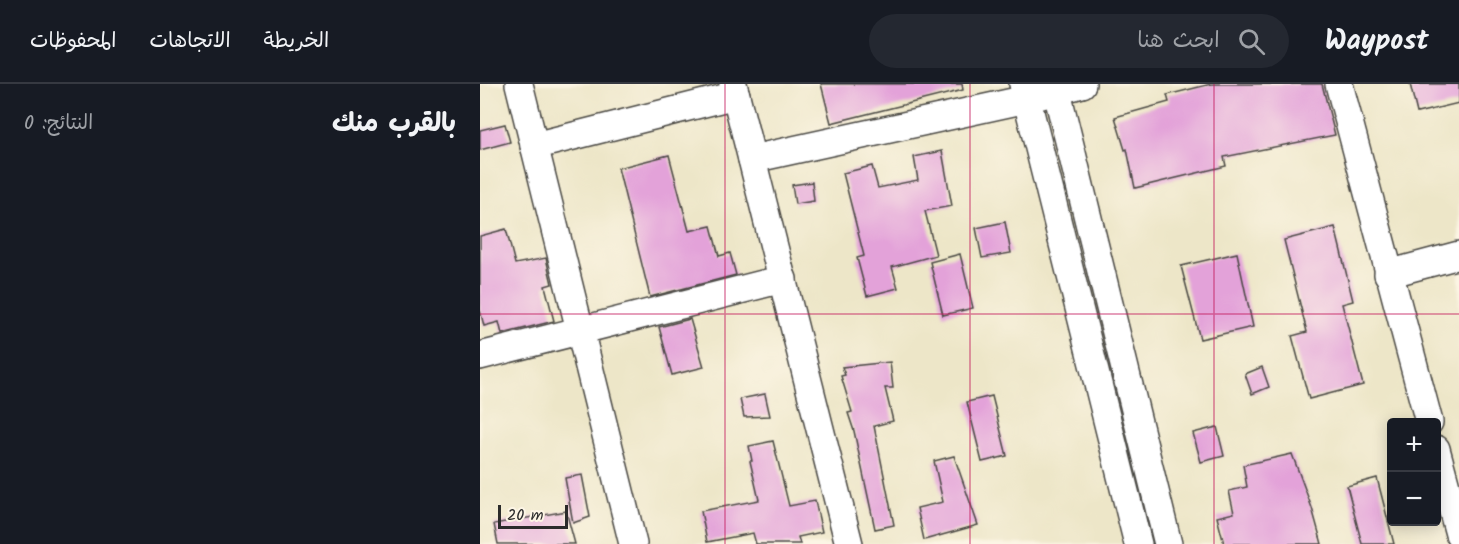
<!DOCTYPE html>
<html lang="ar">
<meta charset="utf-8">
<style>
body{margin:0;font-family:Kalam,"Playpen Sans Arabic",sans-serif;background:#242831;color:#f1f3f6;direction:rtl}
.controls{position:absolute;right:18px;bottom:18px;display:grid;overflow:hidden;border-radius:6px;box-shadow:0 3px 15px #0003}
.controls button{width:54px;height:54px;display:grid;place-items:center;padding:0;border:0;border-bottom:2px solid #363941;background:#171b24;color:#f1f3f6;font:30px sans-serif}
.scale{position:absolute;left:18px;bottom:15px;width:70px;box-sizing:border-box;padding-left:6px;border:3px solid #2b2b2b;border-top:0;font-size:16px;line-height:21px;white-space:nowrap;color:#2b2b2b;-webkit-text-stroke:4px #fcf5e5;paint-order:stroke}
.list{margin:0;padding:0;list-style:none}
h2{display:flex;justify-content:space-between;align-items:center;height:78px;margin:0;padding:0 24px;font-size:26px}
h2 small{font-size:20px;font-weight:400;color:#9ea1a6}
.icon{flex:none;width:33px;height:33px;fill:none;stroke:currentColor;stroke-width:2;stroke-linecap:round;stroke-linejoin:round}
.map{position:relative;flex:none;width:979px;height:460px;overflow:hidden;direction:ltr}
header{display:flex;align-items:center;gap:36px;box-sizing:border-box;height:84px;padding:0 30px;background:#171b24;border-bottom:2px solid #363941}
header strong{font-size:28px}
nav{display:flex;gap:33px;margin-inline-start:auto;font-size:21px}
.search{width:420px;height:54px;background:#242831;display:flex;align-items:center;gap:15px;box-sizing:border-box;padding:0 21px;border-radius:33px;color:#9ea1a6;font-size:22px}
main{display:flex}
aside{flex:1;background:#171b24}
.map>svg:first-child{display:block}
</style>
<header>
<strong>Waypost</strong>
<div class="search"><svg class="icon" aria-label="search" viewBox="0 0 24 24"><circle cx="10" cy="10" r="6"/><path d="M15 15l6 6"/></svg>ابحث هنا</div>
<nav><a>الخريطة</a><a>الاتجاهات</a><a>المحفوظات</a></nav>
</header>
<main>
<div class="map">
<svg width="979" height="460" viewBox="0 0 979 460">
<rect width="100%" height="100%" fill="#fcf5e5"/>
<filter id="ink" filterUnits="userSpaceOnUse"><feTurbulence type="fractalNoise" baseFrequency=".0167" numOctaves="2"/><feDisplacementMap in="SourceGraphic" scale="12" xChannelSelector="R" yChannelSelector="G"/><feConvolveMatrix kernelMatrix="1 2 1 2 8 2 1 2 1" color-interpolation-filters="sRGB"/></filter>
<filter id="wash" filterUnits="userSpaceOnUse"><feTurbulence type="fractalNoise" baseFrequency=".008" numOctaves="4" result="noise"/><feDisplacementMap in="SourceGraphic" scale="24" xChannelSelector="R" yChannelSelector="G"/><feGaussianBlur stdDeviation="1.35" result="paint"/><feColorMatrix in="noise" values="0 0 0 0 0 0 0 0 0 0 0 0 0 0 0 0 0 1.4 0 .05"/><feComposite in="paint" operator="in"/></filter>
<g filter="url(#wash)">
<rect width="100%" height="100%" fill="#ede6c8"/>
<g id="blocks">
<g fill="#e3a2d9">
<path d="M 341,0 L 482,0 L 483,6 L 351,39 Z"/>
<path d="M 731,0 L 842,0 L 855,51 L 744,73 L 746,82 L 655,104 L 647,65 L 645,66 L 635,33 L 689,18 L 687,11 Z"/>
<path d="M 930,0 L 979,0 L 979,19 L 937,29 Z"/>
<path d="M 25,40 L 30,58 L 0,66 L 0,46 Z"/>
<path d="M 462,67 L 472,122 L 445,127 L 456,171 L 412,183 L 418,204 L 387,212 L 377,174 L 384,172 L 363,89 L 392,82 L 398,104 L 438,96 L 434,73 Z"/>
<path d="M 189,71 L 209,147 L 231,142 L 239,172 L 250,169 L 256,191 L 170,213 L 138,84 Z"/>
<path d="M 332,98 L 334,117 L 315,120 L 312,101 Z"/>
<path d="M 525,138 L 531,169 L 502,174 L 496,144 Z"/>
<path d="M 855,143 L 873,217 L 862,220 L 883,301 L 829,315 L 812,252 L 827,248 L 804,156 Z"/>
<path d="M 26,145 L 35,180 L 66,174 L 72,200 L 65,202 L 74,237 L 22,250 L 19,238 L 4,242 L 0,226 L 0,152 Z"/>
<path d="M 757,169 L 773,243 L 720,255 L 701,182 Z"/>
<path d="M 480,170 L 493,224 L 463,231 L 450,178 Z"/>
<path d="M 210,235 L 224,283 L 192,291 L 179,243 Z"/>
<path d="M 410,278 L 413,304 L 405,304 L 413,337 L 394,342 L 414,441 L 395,445 L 374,347 L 368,329 L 372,328 L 361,292 L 365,291 L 362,283 Z"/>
<path d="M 782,283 L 789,303 L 772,310 L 765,290 Z"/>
<path d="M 285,310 L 290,332 L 264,333 L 260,315 Z"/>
<path d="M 512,312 L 527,372 L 502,378 L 487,318 Z"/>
<path d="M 737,343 L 744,372 L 721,378 L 713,349 Z"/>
<path d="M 293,357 L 309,422 L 335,417 L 342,448 L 318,453 L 320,460 L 276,460 L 273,449 L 227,458 L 221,427 L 279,416 L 270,377 L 272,377 L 269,362 Z"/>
<path d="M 812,370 L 832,424 L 842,460 L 744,460 L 737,433 L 754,429 L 749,407 L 767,403 L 763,381 Z"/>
<path d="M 474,372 L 498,441 L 444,456 L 437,424 L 463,418 L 454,377 Z"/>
<path d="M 102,391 L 110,433 L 93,439 L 85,394 Z"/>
<path d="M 897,394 L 914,460 L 882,460 L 867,402 Z"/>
<path d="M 86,427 L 95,460 L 18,460 L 14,440 Z"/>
</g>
</g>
</g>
<g filter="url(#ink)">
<use href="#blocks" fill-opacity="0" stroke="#484743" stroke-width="1.5"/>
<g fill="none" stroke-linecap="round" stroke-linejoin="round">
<g stroke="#484743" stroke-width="30">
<g id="minor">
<path d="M 39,0 L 153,460"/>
<path d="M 253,0 L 369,460"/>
<path d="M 543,0 L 658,460"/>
<path d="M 575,0 L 688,460"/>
<path d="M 859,0 L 949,338"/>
<path d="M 54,62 L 256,11"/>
<path d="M 272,75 L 547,15 L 602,0"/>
<path d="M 908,190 L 979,171"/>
<path d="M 0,272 L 303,195"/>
<path d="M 956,365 L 979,450"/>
</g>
</g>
<use href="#minor" stroke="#fff" stroke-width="27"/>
</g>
</g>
<path fill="none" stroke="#c2185b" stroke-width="1.5" stroke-opacity="0.55" d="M 245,0 L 245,460M 490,0 L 490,460M 734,0 L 734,460M 0,230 L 979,230"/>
</svg>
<div class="controls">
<button>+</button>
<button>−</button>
</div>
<div class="scale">20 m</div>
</div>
<aside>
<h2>بالقرب منك<small>النتائج: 0</small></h2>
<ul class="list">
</ul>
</aside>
</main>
